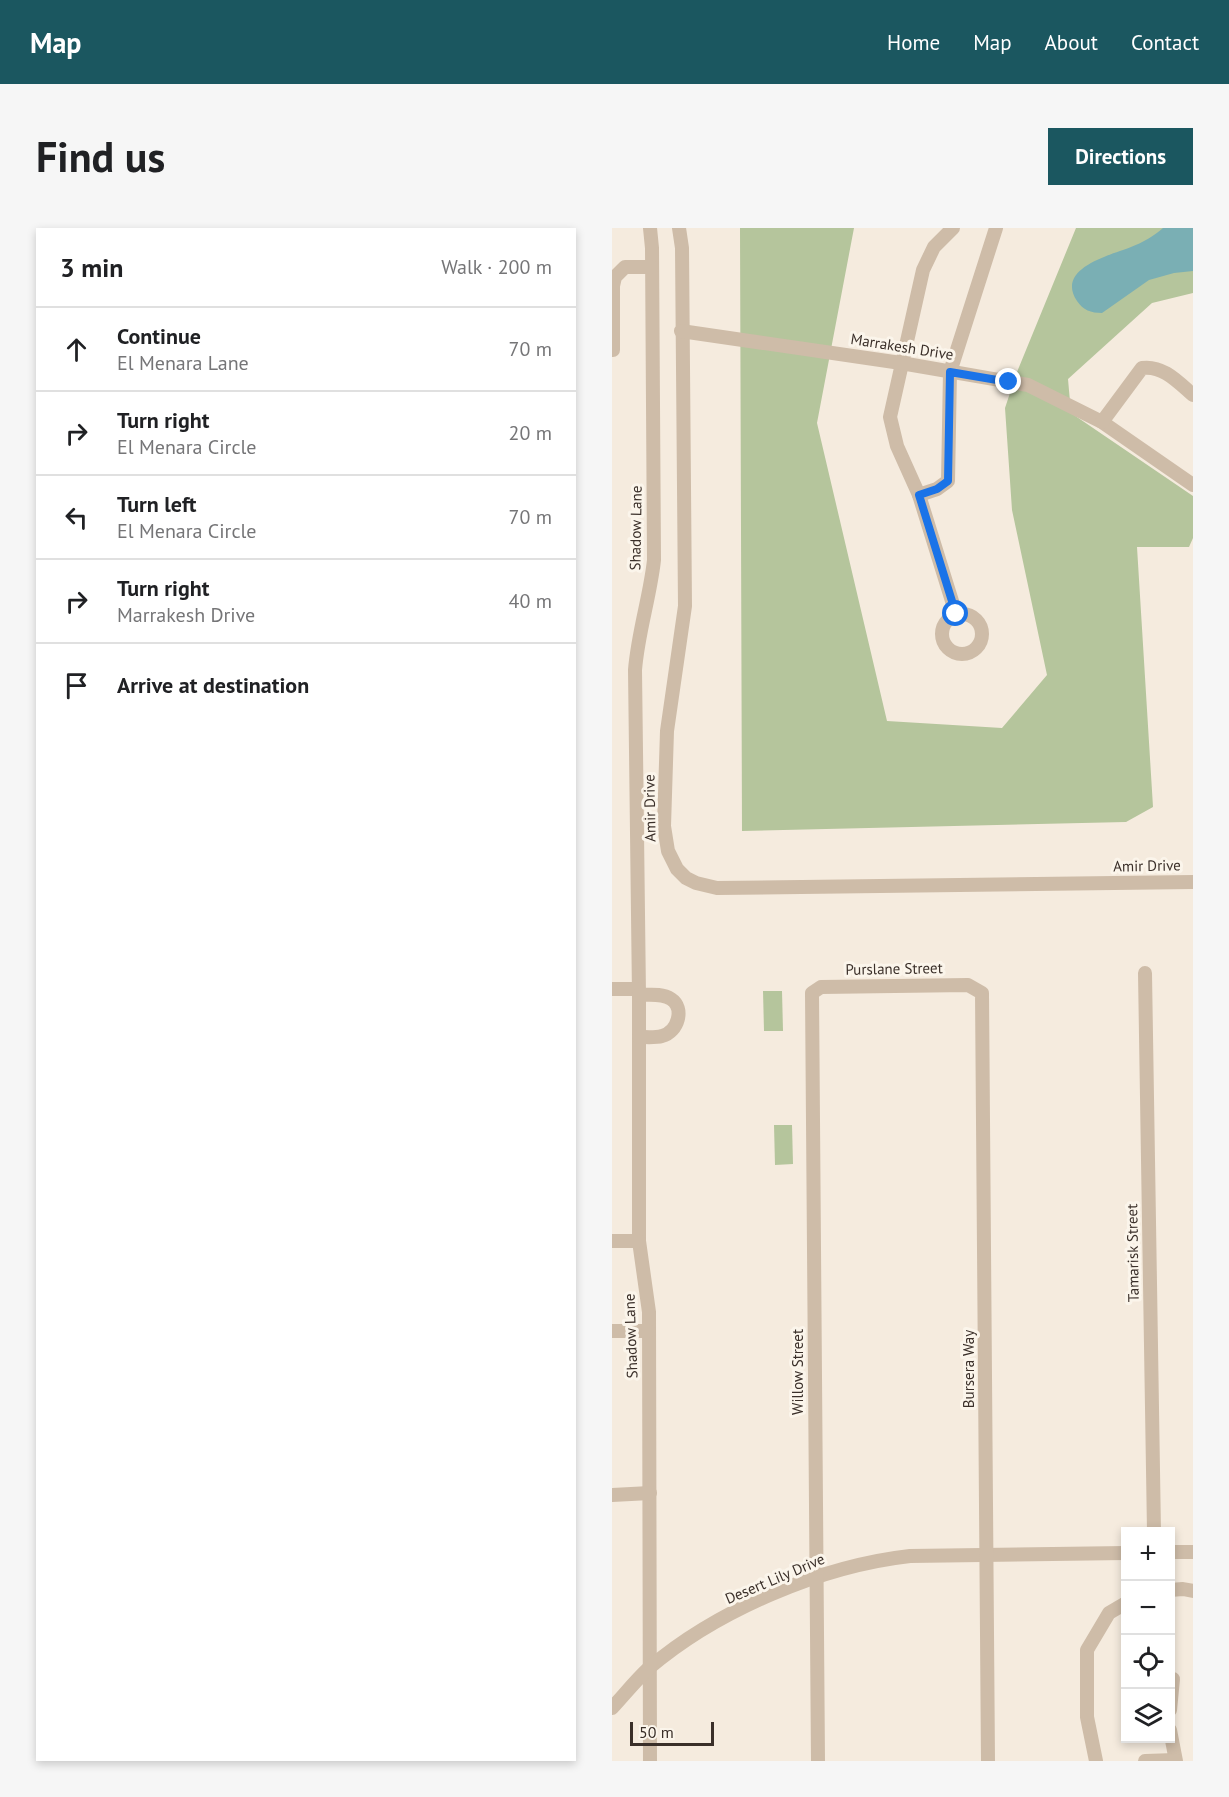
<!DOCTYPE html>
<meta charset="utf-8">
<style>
body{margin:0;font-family:"PT Sans",sans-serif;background:#f6f6f6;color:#202124}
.controls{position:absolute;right:18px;bottom:18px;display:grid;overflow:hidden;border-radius:0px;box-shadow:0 3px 9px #0003}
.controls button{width:54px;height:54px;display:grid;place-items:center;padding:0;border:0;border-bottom:2px solid #e0e0e0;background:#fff;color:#202124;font:30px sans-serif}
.scale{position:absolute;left:18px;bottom:15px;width:84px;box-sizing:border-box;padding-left:6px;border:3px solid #3a2f29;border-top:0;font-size:16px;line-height:21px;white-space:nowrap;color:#3a2f29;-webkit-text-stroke:4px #fbf5eb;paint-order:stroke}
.stop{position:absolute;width:18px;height:18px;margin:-14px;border:4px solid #1a73e8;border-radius:50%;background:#fff}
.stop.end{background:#1a73e8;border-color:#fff;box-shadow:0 2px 6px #0008}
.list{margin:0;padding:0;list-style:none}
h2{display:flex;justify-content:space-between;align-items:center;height:78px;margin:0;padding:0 24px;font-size:26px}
h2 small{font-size:20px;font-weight:400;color:#757577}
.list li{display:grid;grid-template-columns:39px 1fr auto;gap:18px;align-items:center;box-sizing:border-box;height:84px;padding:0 24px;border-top:2px solid #e0e0e0}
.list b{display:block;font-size:22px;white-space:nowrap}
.list p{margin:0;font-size:20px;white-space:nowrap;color:#757577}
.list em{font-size:20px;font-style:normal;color:#757577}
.icon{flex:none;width:33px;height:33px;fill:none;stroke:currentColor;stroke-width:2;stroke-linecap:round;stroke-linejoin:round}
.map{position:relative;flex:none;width:581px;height:1533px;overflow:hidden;border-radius:0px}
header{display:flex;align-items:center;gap:36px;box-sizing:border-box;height:84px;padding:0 30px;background:#1b5760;color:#fff}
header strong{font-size:28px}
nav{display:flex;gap:33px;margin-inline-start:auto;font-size:21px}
.intro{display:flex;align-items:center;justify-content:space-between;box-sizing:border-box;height:144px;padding:0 36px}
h1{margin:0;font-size:42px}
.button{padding:15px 27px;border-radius:0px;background:#1b5760;color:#fff;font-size:21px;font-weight:700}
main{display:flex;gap:36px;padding:0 36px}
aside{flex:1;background:#fff;border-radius:0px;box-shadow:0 3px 9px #0003}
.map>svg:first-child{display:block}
</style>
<header>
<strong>Map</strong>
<nav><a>Home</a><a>Map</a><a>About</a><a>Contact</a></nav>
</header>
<div class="intro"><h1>Find us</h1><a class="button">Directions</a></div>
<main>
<aside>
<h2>3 min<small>Walk · 200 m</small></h2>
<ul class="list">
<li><svg class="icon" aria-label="ahead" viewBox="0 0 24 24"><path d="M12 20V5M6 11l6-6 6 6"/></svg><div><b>Continue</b><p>El Menara Lane</p></div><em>70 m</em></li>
<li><svg class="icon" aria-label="right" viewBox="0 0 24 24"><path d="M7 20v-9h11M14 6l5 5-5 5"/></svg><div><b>Turn right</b><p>El Menara Circle</p></div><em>20 m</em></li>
<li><svg class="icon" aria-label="left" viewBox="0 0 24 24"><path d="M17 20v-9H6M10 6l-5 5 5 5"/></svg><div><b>Turn left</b><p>El Menara Circle</p></div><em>70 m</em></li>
<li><svg class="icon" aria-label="right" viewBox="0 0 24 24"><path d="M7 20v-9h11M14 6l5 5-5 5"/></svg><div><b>Turn right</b><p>Marrakesh Drive</p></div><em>40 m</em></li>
<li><svg class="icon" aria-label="arrive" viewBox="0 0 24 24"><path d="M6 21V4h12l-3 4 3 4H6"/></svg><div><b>Arrive at destination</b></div></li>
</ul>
</aside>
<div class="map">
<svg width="581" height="1533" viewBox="0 0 581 1533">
<rect width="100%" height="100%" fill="#f5ebde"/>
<g fill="#b5c59c">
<path d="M 128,0 L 242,0 L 205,195 L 275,493 L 390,500 L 435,447 L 400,282 L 393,180 L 405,144 L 464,0 L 581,0 L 581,65 L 540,75 L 456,151 L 459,185 L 581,268 L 581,310 L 577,319 L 525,319 L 541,579 L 514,594 L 130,603 Z"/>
<path d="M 151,763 L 170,763 L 171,803 L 152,803 Z"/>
<path d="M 162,897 L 180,897 L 181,936 L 163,937 Z"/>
</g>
<path fill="#7aafb4" d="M 551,0 L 581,0 L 581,43 L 562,45 L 537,52 L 490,85 C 479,85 471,82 465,73 C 443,40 499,27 519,19 C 530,15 542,8 551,0 Z"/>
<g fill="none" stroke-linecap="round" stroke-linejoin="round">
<g stroke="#cebca8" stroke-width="14">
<path d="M 38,0 L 40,20 L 42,332 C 38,369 26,404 23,442 L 27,767 L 27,1013 L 37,1084 L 38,1533"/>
<path d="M 67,0 L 70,20 L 73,378 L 55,503 L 52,598 L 56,623 L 65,641 L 74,650 L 84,655 L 105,660 L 581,654"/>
<path d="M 341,0 L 322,19 L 311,42 L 278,189 L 285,218 L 307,267 L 344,386"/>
<path d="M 69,103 L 289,135 L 416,157 L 490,194 L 581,257"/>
<path d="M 1,122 L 1,58 L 3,49 L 13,39 L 40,39"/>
<path d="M 490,194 L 530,140 C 551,137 566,154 581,167"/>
<path d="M 307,267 L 325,261 L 336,253 L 338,144 L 384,0"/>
<circle cx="350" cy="406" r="20"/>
<path d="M 533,745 L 542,1304"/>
<path d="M 0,761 L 26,761"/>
<path d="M 27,767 C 37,767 50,765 59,771 C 73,780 66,804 50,808 C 43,810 34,809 27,809"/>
<path d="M 0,1013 L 27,1013"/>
<path d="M 0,1103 L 37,1103"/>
<path d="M 0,1267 L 38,1265"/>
<path d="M 558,1324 L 581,1324"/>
<path d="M 558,1362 L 571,1361 L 581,1363"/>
<path d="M 0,1480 C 12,1467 24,1452 37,1440 C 105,1382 209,1338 298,1328 L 514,1325"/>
<path d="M 558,1482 L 561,1451"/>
<path d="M 558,1502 L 564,1533"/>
<path d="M 206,1533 L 200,765 L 209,759 L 356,757 L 370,765 L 376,1533"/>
<path d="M 484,1533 L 475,1489 L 475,1422 L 497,1385 L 514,1375"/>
<path d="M 533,1533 L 563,1532"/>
</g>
</g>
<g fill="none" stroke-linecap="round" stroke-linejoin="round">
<path stroke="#1a73e8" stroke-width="8" d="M 344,386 L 307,267 L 325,261 L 336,253 L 338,144 L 397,154"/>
</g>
<g text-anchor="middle" stroke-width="6" stroke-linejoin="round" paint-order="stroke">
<g font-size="15" fill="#3a2f29" stroke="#fbf5eb">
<text transform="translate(290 119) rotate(9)" y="5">Marrakesh Drive</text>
<text transform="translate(24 300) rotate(-89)" y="5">Shadow Lane</text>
<text transform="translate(38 580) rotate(-91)" y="5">Amir Drive</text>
<text transform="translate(535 638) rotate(-1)" y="5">Amir Drive</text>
<text transform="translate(282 741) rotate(-1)" y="5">Purslane Street</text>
<text transform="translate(521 1025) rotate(-91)" y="5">Tamarisk Street</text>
<text transform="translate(19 1108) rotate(-92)" y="5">Shadow Lane</text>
<text transform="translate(357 1141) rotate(-90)" y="5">Bursera Way</text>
<text transform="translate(186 1144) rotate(-90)" y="5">Willow Street</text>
<text transform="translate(163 1351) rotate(-23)" y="5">Desert Lily Drive</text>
</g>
</g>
</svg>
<div class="controls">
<button>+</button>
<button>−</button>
<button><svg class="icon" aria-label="locate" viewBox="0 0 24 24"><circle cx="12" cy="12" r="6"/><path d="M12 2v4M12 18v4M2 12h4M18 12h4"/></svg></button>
<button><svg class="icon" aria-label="layers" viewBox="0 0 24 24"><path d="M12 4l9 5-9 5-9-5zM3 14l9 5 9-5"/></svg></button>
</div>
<div class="scale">50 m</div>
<div class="stop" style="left:344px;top:386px"></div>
<div class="stop end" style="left:397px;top:154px"></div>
</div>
</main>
